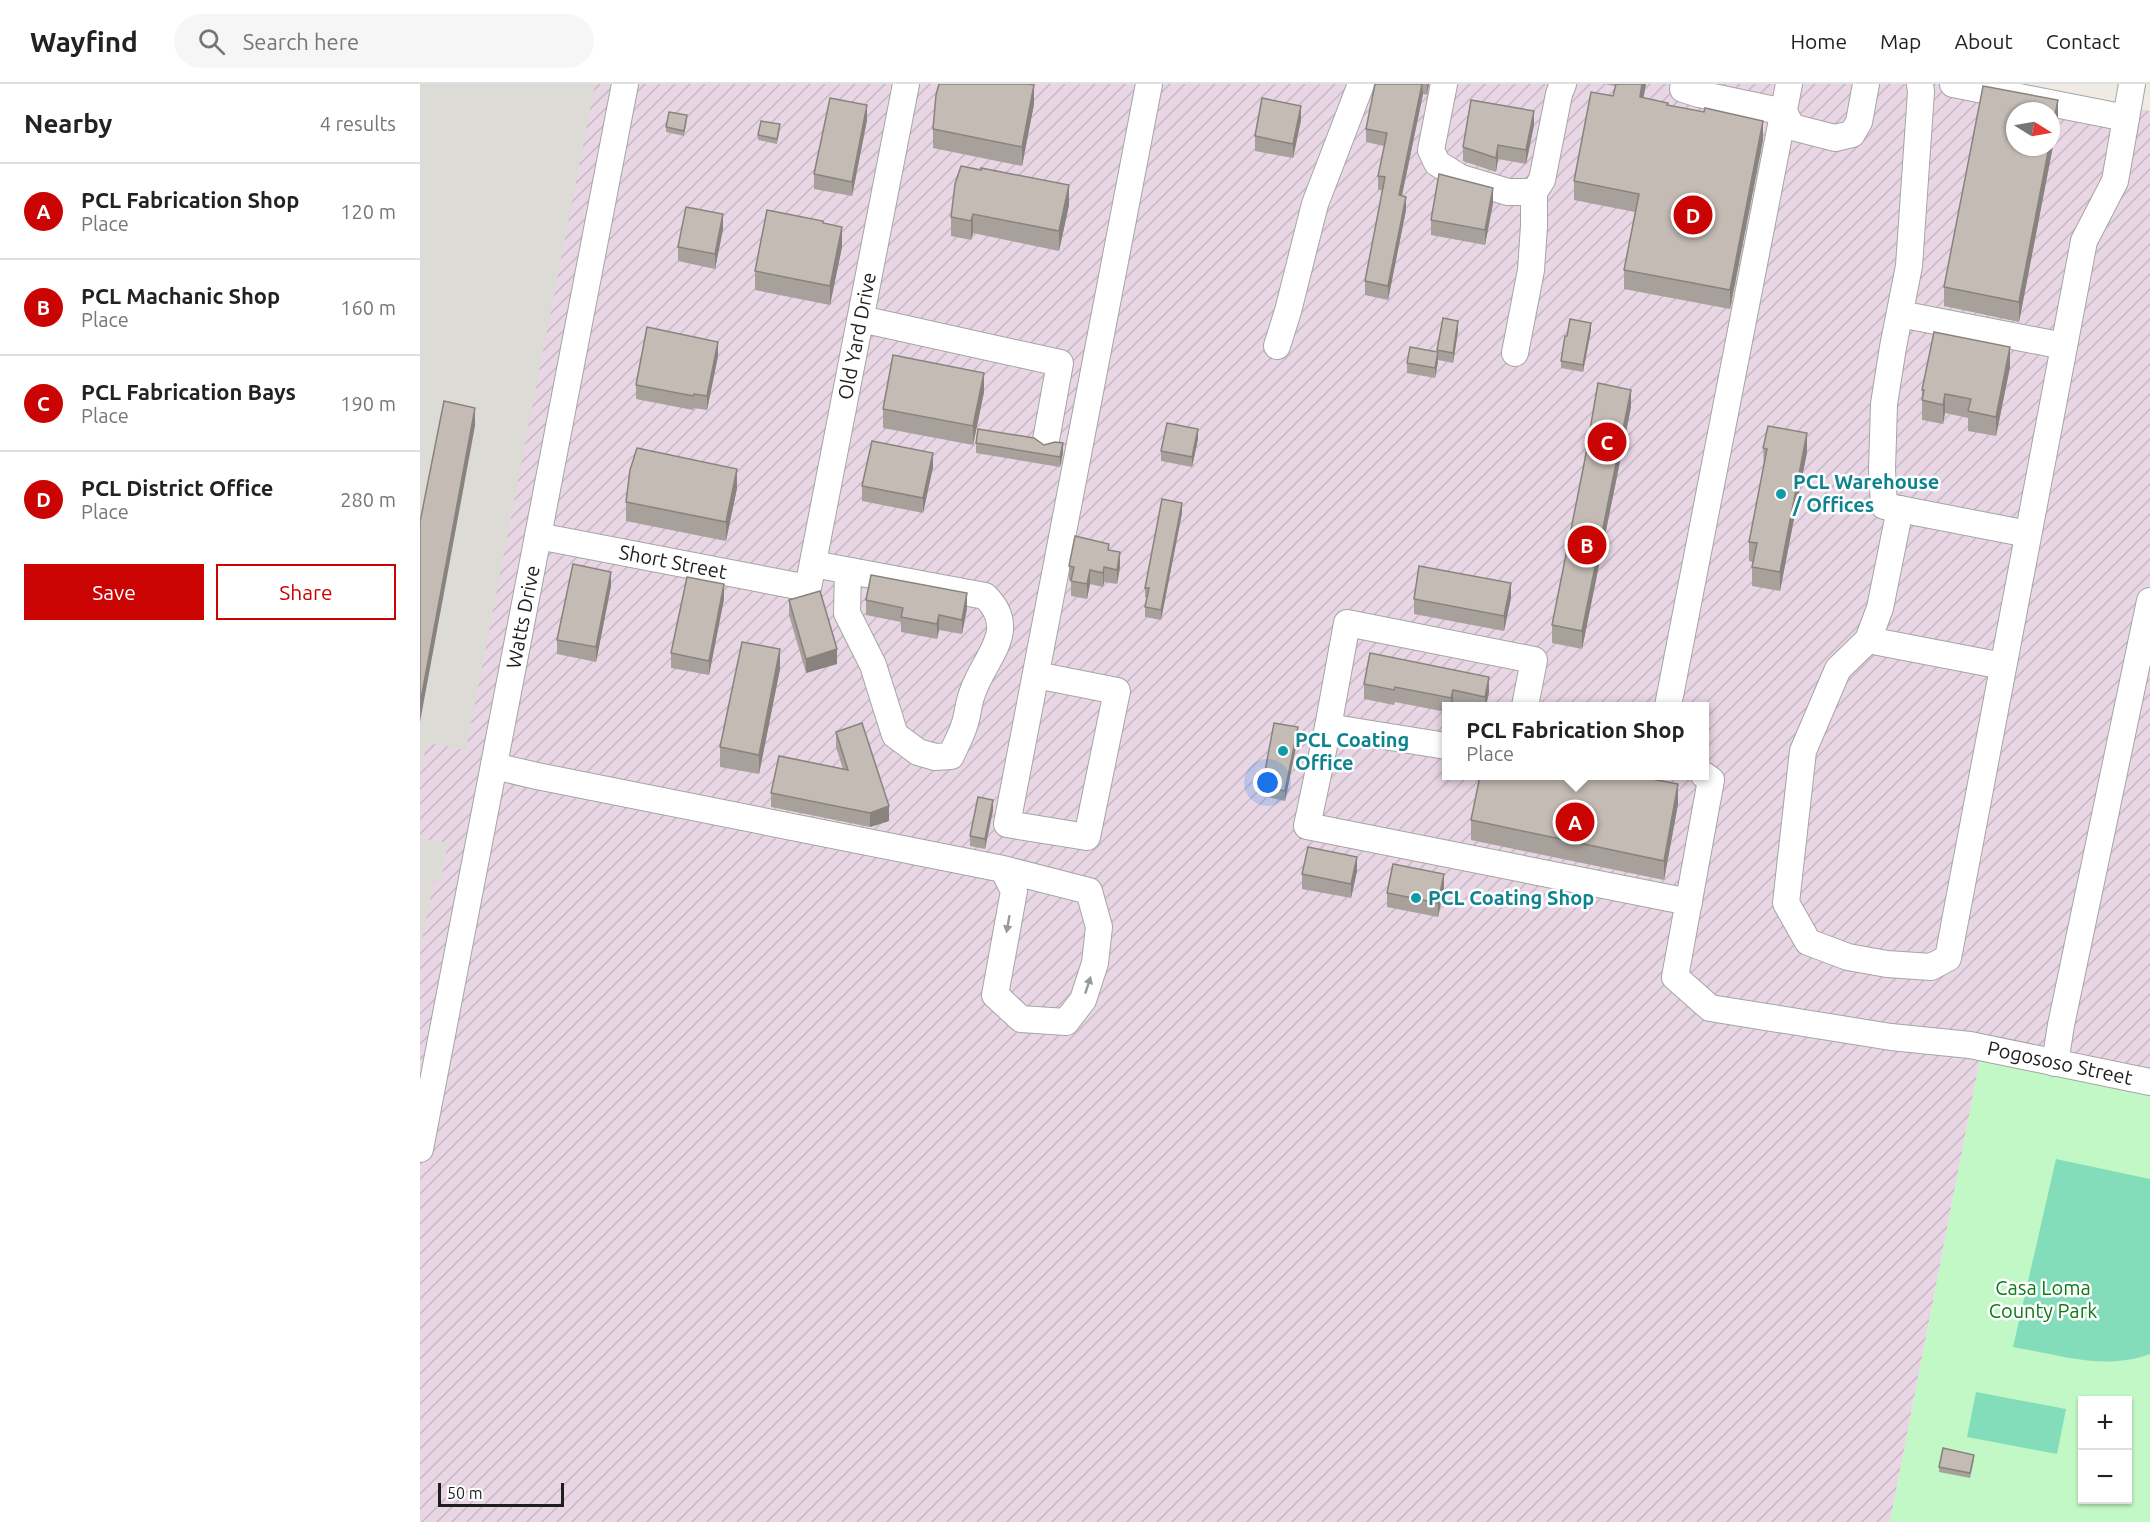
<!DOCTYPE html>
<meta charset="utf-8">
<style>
body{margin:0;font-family:Ubuntu,sans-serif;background:#f6f6f6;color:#222}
.controls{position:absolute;right:18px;bottom:18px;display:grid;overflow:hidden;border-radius:0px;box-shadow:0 2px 4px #0004}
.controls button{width:54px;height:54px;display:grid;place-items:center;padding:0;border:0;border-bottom:2px solid #e0e0e0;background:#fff;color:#222;font:30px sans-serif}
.compass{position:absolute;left:1586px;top:18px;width:54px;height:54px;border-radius:50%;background:#fff;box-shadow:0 2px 4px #0004;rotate:101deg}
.scale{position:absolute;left:18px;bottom:15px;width:126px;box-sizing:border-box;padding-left:6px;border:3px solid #1e1e1e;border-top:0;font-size:16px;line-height:21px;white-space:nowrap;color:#1e1e1e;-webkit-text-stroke:4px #fff;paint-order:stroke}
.you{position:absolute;left:848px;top:699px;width:21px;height:21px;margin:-15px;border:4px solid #fff;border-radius:50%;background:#1a73e8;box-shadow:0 0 0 9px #1a73e833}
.badge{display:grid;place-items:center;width:39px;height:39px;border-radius:50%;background:#c90403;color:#fff;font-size:20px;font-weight:700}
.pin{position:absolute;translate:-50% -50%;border:3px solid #fff;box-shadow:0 2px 6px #0006}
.popup{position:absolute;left:1022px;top:618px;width:267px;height:78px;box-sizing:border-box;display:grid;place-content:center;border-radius:0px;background:#fff;filter:drop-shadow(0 2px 4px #0005);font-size:20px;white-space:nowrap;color:#767676}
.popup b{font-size:22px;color:#222}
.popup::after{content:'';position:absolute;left:50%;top:100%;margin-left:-12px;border:12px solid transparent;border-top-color:#fff}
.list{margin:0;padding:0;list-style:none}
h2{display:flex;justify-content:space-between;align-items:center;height:78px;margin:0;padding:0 24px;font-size:26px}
h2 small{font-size:20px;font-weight:400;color:#767676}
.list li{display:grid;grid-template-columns:39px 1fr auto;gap:18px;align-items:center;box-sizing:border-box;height:96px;padding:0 24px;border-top:2px solid #e0e0e0}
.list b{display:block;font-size:22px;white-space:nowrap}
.list p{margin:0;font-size:20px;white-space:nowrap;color:#767676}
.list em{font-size:20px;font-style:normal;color:#767676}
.actions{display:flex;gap:12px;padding:18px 24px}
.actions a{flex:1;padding:14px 0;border:2px solid #c90403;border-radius:0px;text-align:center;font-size:21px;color:#c90403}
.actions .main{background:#c90403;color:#fff}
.icon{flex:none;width:33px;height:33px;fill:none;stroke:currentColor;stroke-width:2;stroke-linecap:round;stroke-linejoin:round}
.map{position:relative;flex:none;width:1730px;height:1438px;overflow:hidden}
header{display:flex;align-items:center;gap:36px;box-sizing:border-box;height:84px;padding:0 30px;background:#fff;border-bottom:2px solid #e0e0e0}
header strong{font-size:28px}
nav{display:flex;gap:33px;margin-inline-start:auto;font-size:21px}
.search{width:420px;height:54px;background:#f6f6f6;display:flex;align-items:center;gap:15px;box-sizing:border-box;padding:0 21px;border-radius:33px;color:#767676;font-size:22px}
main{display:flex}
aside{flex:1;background:#fff}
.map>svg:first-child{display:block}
</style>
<header>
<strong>Wayfind</strong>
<div class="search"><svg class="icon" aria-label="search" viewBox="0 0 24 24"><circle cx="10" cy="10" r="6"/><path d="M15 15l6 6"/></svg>Search here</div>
<nav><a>Home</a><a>Map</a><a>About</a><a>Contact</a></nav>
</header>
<main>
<aside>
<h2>Nearby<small>4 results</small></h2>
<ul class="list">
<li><span class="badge">A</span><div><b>PCL Fabrication Shop</b><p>Place</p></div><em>120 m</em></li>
<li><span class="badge">B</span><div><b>PCL Machanic Shop</b><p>Place</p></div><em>160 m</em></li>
<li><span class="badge">C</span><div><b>PCL Fabrication Bays</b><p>Place</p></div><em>190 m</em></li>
<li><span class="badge">D</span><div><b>PCL District Office</b><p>Place</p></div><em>280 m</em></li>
</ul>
<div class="actions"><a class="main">Save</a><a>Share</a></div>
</aside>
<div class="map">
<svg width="1730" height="1438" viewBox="0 0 1730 1438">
<defs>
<pattern id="industrial-furrows" width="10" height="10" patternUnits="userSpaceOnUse" patternTransform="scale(1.5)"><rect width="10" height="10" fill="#e8d6e4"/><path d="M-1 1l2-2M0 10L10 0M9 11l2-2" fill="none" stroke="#c7b7c3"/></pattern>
</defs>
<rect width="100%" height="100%" fill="#efebe4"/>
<path fill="url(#industrial-furrows)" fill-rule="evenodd" d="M 0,0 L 1592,0 L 1730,27 L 1730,1002 L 1561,970 L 1470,1438 L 0,1438 ZM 1595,27 L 1631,27 L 1631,63 L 1595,63 ZM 1026,622 L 1284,622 L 1284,692 L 1026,692 Z"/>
<g fill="#dddbd6">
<path d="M 0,0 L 175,0 L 46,666 L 7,659 L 0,691 Z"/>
<path d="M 0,754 L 28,759 L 21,797 L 14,796 L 0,867 Z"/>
</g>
<path fill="#c2f8c6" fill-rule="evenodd" d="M 1561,970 L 1730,1002 L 1730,1438 L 1470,1438 ZM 1662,1316 L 1708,1316 L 1708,1416 L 1662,1416 Z"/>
<g fill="#83ddbb">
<path d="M 1636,1075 L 1730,1095 L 1730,1270 C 1684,1287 1640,1271 1593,1263 Z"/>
<path d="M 1556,1308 L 1646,1325 L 1637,1370 L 1547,1353 Z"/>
</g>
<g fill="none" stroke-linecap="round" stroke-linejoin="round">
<g stroke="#a5a5a5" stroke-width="28">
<g id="minor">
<path d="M 1024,0 L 1011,66 L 1017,79 L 1041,94 L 1088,108 L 1114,108 L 1122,96 L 1139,10 L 1143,0"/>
<path d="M 1264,0 L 1263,5 L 1279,10 L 1364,28 L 1372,43 L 1415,54 L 1432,50 L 1439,38 L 1446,0"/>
<path d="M 1500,0 L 1501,8 L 1489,182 L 1473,263 L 1464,320 L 1462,386 L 1464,422 L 1608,450"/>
<path d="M 1533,0 L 1706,34"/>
<path d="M 1480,230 L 1644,262"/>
<path d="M 441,235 L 640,279 L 626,356"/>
<path d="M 857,262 L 868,227 L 895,120 L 941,0"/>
<path d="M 1095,269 L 1111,186 L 1114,142 L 1114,108"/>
<path d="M 1480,425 L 1460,524 L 1448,556 L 1418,585 L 1383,667 L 1366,819 L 1388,858 L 1428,873 L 1467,880 L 1511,883 L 1528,874 L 1664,157 L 1695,97 L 1712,0"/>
<path d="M 118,452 L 388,504 L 486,0"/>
<path d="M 393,480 L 565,512 C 601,547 563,574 552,610 C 548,620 548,632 544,642 C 541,652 535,662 531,672 L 515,673 L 498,668 L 475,651 L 453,581 L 427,529 L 428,487"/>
<path d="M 1448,556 L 1583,582"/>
<path d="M 616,591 L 697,607 L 667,753 L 587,740 L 729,0"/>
<path d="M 1105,622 L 1114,576 L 927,539 L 908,643 L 887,742 L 1269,818"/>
<path d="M 1248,622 L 1369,0"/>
<path d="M 908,643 L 1026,662"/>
<path d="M 74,682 L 117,692 L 583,785 L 669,807 L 679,843 L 675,879 L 663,916 L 646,938 L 601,935 L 575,911 L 594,807 L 583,785"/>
<path d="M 1284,691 L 1291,696 L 1255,893 L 1290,924 L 1471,953 L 1550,961 L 1730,998"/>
<path d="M 1635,979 L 1641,941 L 1730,517"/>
<path d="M 0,1065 L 205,0"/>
</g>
</g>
<use href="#minor" stroke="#fff" stroke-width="26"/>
</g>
<g fill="#a8a19b">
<path d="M 955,0 L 1009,0 L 1007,11 L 1003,10 L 982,112 L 986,126 L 968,216 L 945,211 L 945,197 L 962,106 L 958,106 L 958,92 L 964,62 L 946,58 L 946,45 Z"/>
<path d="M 1185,0 L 1226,0 L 1223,14 L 1248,21 L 1343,56 L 1310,225 L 1204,205 L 1204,186 L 1215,128 L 1154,116 L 1154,97 L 1193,12 L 1195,2 Z"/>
<path d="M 614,20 L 602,82 L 513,64 L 513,45 Z"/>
<path d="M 267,36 L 264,52 L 246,48 L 246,43 Z"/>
<path d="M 447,36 L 432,112 L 394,105 L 394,90 Z"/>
<path d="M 881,36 L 873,74 L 835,67 L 835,52 Z"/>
<path d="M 1638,36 L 1599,238 L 1524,222 L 1524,203 Z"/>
<path d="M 1114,41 L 1106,80 L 1078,75 L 1076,88 L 1043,77 L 1043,63 Z"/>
<path d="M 360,45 L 357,60 L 338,56 L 338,51 Z"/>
<path d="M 535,100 L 649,121 L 639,167 L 553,149 L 551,156 L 531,152 L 531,133 Z"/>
<path d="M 1073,119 L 1065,161 L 1011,151 L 1011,136 Z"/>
<path d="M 303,145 L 295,185 L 258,177 L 258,163 Z"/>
<path d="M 422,163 L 410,221 L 335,206 L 335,187 Z"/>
<path d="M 1171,246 L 1163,288 L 1141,284 L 1141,277 L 1147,252 Z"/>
<path d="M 1038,247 L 1033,279 L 1018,276 L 1015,294 L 987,289 L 987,279 L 1017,268 L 1017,266 Z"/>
<path d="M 298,272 L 287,326 L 274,324 L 273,326 L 216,315 L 216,301 Z"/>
<path d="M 1590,283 L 1576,352 L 1548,347 L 1548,334 L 1525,329 L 1523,340 L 1502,336 L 1502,306 Z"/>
<path d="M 564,308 L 553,361 L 463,344 L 463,325 Z"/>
<path d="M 1211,323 L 1162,565 L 1132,559 L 1132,541 Z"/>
<path d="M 778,355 L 772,383 L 741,377 L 741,367 Z"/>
<path d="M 556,359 L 624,361 L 643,369 L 640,383 L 556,369 Z"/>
<path d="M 1343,364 L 1387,368 L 1360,507 L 1332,502 L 1332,483 L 1333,478 L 1329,477 L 1329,458 L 1344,384 Z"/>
<path d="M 513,383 L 503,429 L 442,417 L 442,402 Z"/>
<path d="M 317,404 L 306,457 L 206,437 L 206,418 Z"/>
<path d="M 762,429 L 741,536 L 725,533 L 725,523 L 727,514 L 725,513 L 725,504 Z"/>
<path d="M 689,466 L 700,483 L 697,500 L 684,498 L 683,503 L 670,500 L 667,515 L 651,512 L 651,497 L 649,496 L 649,482 Z"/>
<path d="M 191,502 L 176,578 L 137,570 L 137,556 Z"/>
<path d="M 1091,514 L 1084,547 L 994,530 L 994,515 Z"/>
<path d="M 304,515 L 289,591 L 251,584 L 251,569 Z"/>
<path d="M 369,516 L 417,580 L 386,589 L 369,531 Z"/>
<path d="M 446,516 L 547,524 L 542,550 L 519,546 L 517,555 L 481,548 L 481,538 L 446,531 Z"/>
<path d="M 360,585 L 339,690 L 300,683 L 300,663 Z"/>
<path d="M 944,600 L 1069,608 L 1066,622 L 1040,622 L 1033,621 L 1033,622 L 1026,622 L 1026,628 L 975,618 L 974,621 L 944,615 Z"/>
<path d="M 416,648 L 469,737 L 450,743 L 351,723 L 351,709 L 423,685 L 416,663 Z"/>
<path d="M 878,653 L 865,717 L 842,712 L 842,703 Z"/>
<path d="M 1258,720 L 1244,796 L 1051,756 L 1051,736 Z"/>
<path d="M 573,726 L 565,765 L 550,762 L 550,752 Z"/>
<path d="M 937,787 L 931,814 L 882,805 L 882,790 Z"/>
<path d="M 1024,805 L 1018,833 L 967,823 L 967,809 Z"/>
<path d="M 1554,1376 L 1550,1394 L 1519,1388 L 1519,1383 Z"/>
</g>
<g fill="#88837e">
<path d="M 1002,0 L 1003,10 L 979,125 L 979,111 Z"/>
<path d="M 1007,0 L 1009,0 L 1007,11 Z"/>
<path d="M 1222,0 L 1226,0 L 1220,32 L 1220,13 Z"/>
<path d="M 614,1 L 614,20 L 602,82 L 602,63 Z"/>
<path d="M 1638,16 L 1638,36 L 1599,238 L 1599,218 L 1629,63 L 1631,63 L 1631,50 Z"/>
<path d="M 447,21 L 447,36 L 432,112 L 432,98 Z"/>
<path d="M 881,22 L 881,36 L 873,74 L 873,60 Z"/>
<path d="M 1114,27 L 1114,41 L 1106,80 L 1106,66 Z"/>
<path d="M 1343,37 L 1343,56 L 1310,225 L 1310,206 Z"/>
<path d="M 1078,61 L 1078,75 L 1076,88 L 1076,74 Z"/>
<path d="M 649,101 L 649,121 L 639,167 L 639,147 Z"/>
<path d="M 1073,104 L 1073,119 L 1065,161 L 1065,146 Z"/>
<path d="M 986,113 L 986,126 L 968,216 L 968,202 Z"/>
<path d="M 303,130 L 303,145 L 295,185 L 295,170 Z"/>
<path d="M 553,130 L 553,149 L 551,156 L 551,137 Z"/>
<path d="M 422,143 L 422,163 L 410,221 L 410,202 Z"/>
<path d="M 1038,237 L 1038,247 L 1033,279 L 1033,269 Z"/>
<path d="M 1171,239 L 1171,246 L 1163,288 L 1163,281 Z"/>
<path d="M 298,258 L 298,272 L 287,326 L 287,312 Z"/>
<path d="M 1590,263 L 1590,283 L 1576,352 L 1576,333 Z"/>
<path d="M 1018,268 L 1018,278 L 1015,294 L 1015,284 Z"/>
<path d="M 564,289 L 564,308 L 553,361 L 553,342 Z"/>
<path d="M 1211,306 L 1211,323 L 1162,565 L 1162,547 Z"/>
<path d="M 1525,310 L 1525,329 L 1523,340 L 1523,321 Z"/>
<path d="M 55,324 L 55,342 L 0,638 L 0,620 Z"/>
<path d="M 778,345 L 778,355 L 772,383 L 772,373 Z"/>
<path d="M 1387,349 L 1387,368 L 1360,507 L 1360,488 Z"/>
<path d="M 643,359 L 643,369 L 640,383 L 640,373 Z"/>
<path d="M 513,369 L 513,383 L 503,429 L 503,414 Z"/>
<path d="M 317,385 L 317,404 L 306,457 L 306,438 Z"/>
<path d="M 762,419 L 762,429 L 741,536 L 741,526 Z"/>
<path d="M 700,468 L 700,483 L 697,500 L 697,486 Z"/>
<path d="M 684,483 L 684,498 L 683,503 L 683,489 Z"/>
<path d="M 670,486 L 670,500 L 667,515 L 667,500 Z"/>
<path d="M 191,488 L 191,502 L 176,578 L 176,563 Z"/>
<path d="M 1091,499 L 1091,514 L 1084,547 L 1084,532 Z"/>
<path d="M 304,500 L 304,515 L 289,591 L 289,577 Z"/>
<path d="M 547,509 L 547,524 L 542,550 L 542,536 Z"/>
<path d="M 519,531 L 519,546 L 517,555 L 517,540 Z"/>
<path d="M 360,565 L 360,585 L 339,690 L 339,671 Z"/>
<path d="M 417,565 L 417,580 L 386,589 L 386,575 Z"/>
<path d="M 1069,593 L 1069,608 L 1066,622 L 1065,622 L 1065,613 Z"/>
<path d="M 1033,606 L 1033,622 L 1031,622 L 1031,614 Z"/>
<path d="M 878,643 L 878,653 L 865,717 L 865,707 Z"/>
<path d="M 1258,700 L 1258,720 L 1244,796 L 1244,777 Z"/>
<path d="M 573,716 L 573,726 L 565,765 L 565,755 Z"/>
<path d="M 469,722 L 469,737 L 450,743 L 450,729 Z"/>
<path d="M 937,773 L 937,787 L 931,814 L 931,800 Z"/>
<path d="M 1024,790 L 1024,805 L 1018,833 L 1018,819 Z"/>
</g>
<g fill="#c3bbb4" stroke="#88837e" stroke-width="1.5">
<path d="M 519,0 L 609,0 L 614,1 L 602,63 L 513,45 L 516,11 Z"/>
<path d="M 955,0 L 1002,0 L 979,111 L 986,113 L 968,202 L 945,197 L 965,93 L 958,92 L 967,49 L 946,45 Z"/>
<path d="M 1196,0 L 1222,0 L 1220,13 L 1248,19 L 1247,21 L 1284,28 L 1285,24 L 1343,37 L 1310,206 L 1204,186 L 1219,110 L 1154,97 L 1171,8 L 1193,12 Z"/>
<path d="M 1563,2 L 1638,16 L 1631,50 L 1631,27 L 1595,27 L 1595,63 L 1629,63 L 1599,218 L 1524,203 Z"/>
<path d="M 410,14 L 447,21 L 432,98 L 394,90 Z"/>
<path d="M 842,14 L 881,22 L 873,60 L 835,52 Z"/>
<path d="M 1051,16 L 1114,27 L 1106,66 L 1078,61 L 1076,74 L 1043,63 Z"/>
<path d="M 249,28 L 267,31 L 264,47 L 246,43 Z"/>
<path d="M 341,37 L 360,40 L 357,55 L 338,51 Z"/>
<path d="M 541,82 L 561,86 L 561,84 L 649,101 L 639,147 L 553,130 L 551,137 L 531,133 L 535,100 Z"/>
<path d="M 1019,90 L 1073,104 L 1065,146 L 1011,136 Z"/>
<path d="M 266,123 L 303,130 L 295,170 L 258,163 Z"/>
<path d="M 347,126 L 403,137 L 403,139 L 422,143 L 410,202 L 335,187 Z"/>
<path d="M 1023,234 L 1038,237 L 1033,269 L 1017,266 Z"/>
<path d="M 1150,235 L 1171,239 L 1163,281 L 1141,277 L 1145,252 L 1147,252 Z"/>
<path d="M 227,243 L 298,258 L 287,312 L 274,310 L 273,312 L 216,301 Z"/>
<path d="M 1514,248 L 1590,263 L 1576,333 L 1548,327 L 1551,315 L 1525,310 L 1523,321 L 1502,316 L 1504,306 L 1502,306 Z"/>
<path d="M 990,263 L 1018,268 L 1015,284 L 987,279 Z"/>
<path d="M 473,271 L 564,289 L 553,342 L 463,325 Z"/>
<path d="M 1178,299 L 1211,306 L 1162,547 L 1132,541 L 1165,375 Z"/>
<path d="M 24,317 L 55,324 L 0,620 L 0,438 Z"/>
<path d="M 747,339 L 778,345 L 772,373 L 741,367 Z"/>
<path d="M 1348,342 L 1387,349 L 1360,488 L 1332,483 L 1337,459 L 1329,458 L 1347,365 L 1343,364 Z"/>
<path d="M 558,345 L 614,354 L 624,361 L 635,358 L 643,359 L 640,373 L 556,359 Z"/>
<path d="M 452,357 L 513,369 L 503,414 L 442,402 Z"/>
<path d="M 217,364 L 317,385 L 306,438 L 206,418 L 210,386 Z"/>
<path d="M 742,415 L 762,419 L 741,526 L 725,523 L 729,504 L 725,504 Z"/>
<path d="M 655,452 L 689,460 L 688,466 L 700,468 L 697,486 L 684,483 L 683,489 L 670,486 L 667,500 L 651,497 L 654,483 L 649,482 Z"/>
<path d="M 153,480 L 191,488 L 176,563 L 137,556 Z"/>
<path d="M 999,482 L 1091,499 L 1084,532 L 994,515 Z"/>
<path d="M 451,491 L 547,509 L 542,536 L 519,531 L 517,540 L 481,533 L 483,524 L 446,516 Z"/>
<path d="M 267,493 L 304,500 L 289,577 L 251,569 Z"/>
<path d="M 400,507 L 417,565 L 386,575 L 369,516 Z"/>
<path d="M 322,558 L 360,565 L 339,671 L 300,663 Z"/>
<path d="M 950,569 L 1069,593 L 1065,613 L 1033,606 L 1031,614 L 975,603 L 974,606 L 944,600 Z"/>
<path d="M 442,639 L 469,722 L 450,729 L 351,709 L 359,672 L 428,686 L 416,648 Z"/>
<path d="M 854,639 L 878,643 L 865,707 L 842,703 Z"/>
<path d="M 1060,692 L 1216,692 L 1258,700 L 1244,777 L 1051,736 Z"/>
<path d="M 558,713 L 573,716 L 565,755 L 550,752 Z"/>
<path d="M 888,763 L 937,773 L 931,800 L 882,790 Z"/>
<path d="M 973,780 L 1024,790 L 1018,819 L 967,809 Z"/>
<path d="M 1523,1364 L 1554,1371 L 1550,1389 L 1519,1383 Z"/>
</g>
<defs><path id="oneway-solid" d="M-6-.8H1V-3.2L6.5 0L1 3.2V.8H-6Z" transform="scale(1.5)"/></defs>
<g fill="#9a9a9a">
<use href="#oneway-solid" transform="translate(588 840) rotate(100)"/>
<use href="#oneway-solid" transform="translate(668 901) rotate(-72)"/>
</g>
<g fill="#0f9aa8" stroke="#fff" stroke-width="2">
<circle cx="1361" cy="410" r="6"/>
<circle cx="863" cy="667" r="6"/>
<circle cx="996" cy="814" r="6"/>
</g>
<g text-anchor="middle" stroke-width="5" stroke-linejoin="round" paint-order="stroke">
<g font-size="20" fill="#1e1e1e" stroke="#fff">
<text transform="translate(437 252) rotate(-79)" y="7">Old Yard Drive</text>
<text transform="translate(253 478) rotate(11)" y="7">Short Street</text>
<text transform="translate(103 533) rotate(-79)" y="7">Watts Drive</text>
<text transform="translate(1640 979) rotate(12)" y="7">Pogososo Street</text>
</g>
<g font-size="20" font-weight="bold" fill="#0d838f" stroke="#fff" text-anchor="start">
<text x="1373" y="405">PCL Warehouse<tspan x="1373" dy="23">/ Offices</tspan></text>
<text x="875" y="663">PCL Coating<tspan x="875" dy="23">Office</tspan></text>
<text x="1008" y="821">PCL Coating Shop</text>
</g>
<g font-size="20" fill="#0d7b17" stroke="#fff">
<text x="1623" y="1211">Casa Loma<tspan x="1623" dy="23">County Park</tspan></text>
</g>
</g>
</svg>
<div class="controls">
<button>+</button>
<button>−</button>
</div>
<svg class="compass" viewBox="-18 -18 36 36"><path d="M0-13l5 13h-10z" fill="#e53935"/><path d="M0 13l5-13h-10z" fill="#767676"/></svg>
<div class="scale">50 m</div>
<div class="you"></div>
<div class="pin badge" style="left:1155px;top:738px">A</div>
<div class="popup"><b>PCL Fabrication Shop</b>Place</div>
<div class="pin badge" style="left:1167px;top:461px">B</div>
<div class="pin badge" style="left:1187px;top:358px">C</div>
<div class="pin badge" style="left:1273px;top:131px">D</div>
</div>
</main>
